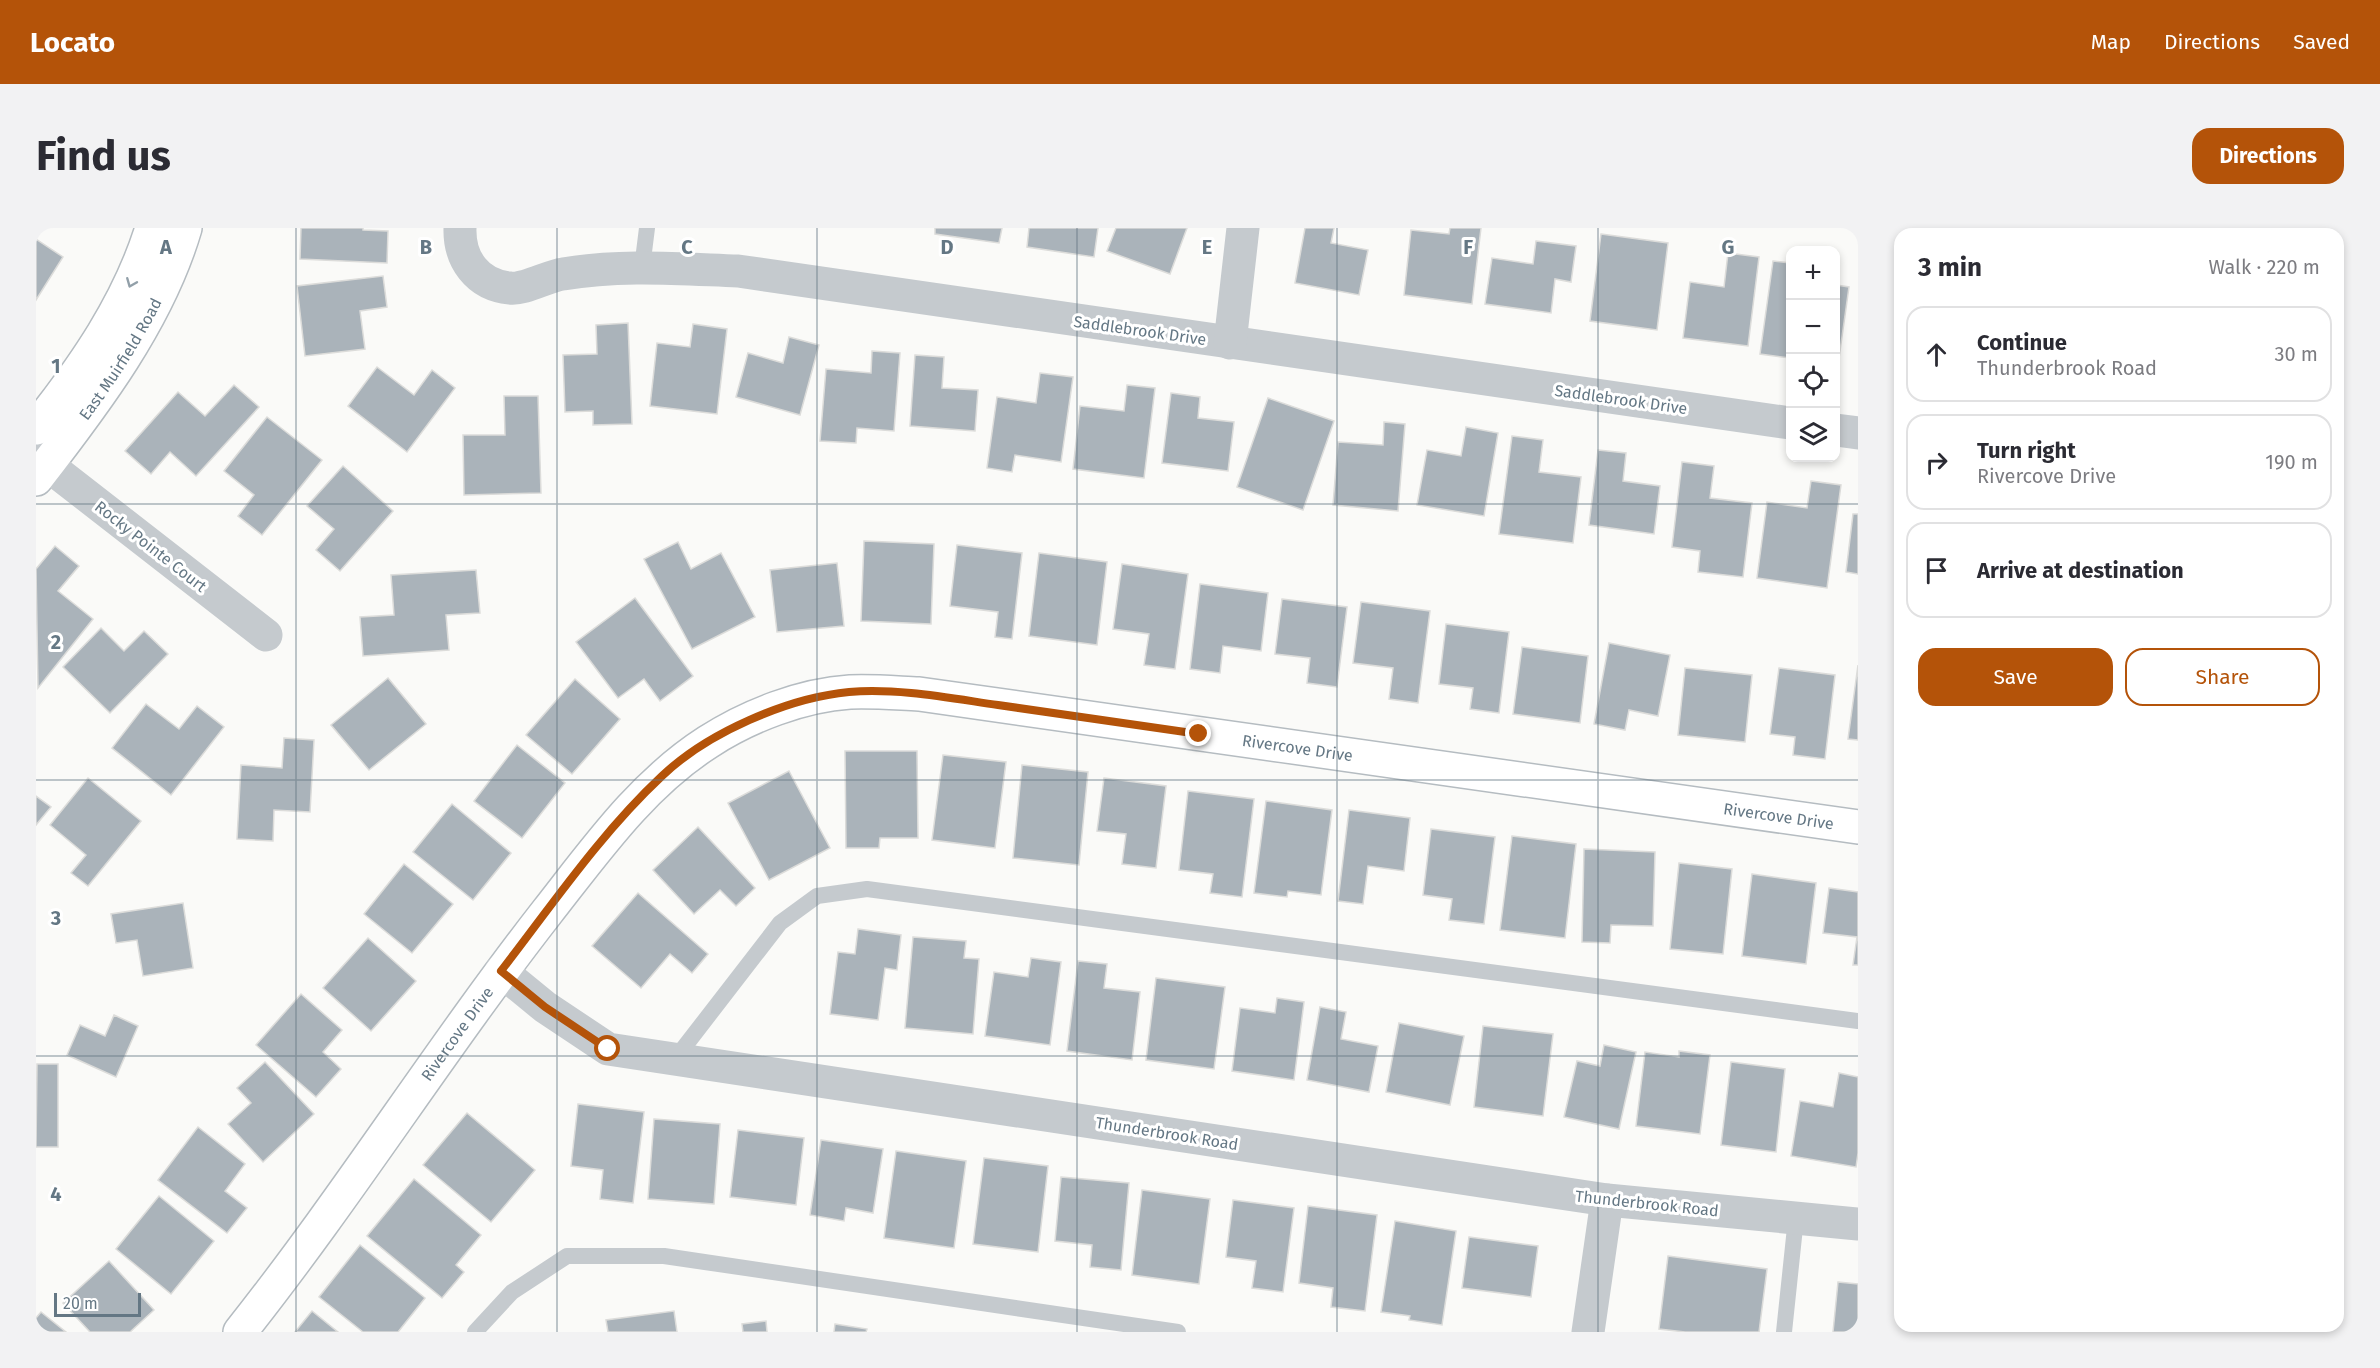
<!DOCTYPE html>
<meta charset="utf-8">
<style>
body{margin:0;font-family:"Fira Sans",sans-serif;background:#f2f2f3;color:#2b2b33}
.controls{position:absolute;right:18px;top:18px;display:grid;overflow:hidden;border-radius:12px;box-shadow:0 3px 9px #0003}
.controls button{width:54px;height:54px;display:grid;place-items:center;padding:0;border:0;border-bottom:2px solid #e1e1e2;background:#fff;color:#2b2b33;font:30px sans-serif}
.scale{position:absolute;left:18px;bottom:15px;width:87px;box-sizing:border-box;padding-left:6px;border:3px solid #647784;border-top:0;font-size:16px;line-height:21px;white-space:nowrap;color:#647784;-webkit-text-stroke:4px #fff;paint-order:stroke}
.stop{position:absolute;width:18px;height:18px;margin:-14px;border:4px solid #b45309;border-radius:50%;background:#fff}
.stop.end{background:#b45309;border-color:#fff;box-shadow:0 2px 6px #0008}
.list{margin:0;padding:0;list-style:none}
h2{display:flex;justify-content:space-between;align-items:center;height:78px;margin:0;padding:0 24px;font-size:26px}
h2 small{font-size:20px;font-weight:400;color:#7c7c81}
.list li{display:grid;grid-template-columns:39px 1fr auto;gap:18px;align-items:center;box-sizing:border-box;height:96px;margin:0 12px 12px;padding:0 12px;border:2px solid #e1e1e2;border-radius:18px}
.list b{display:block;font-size:22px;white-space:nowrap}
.list p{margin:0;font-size:20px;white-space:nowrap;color:#7c7c81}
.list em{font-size:20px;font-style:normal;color:#7c7c81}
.actions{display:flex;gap:12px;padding:18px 24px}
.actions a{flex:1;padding:14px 0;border:2px solid #b45309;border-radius:18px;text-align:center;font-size:21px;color:#b45309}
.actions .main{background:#b45309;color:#fff}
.icon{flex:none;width:33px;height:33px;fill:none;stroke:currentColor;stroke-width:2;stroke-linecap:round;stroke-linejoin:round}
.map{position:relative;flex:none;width:1822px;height:1104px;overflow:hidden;border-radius:18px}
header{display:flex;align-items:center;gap:36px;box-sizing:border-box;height:84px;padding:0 30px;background:#b45309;color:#fff}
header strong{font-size:28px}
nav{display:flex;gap:33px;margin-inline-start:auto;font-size:21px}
.intro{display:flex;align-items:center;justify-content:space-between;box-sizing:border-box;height:144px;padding:0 36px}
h1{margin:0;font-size:42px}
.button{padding:15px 27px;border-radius:18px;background:#b45309;color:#fff;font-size:21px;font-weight:700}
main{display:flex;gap:36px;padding:0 36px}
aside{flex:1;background:#fff;border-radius:18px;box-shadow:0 3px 9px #0003}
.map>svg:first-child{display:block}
</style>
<header>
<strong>Locato</strong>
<nav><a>Map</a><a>Directions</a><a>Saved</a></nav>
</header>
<div class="intro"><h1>Find us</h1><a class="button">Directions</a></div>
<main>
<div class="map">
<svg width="1822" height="1104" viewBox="0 0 1822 1104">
<rect width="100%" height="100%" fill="#fafaf8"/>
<g fill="#aab3ba" stroke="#dcdcda" stroke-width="1.5">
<path d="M 265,0 L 327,0 L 327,2 L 352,3 L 351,35 L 264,31 Z"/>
<path d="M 899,0 L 966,0 L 963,15 L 899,6 Z"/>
<path d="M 993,0 L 1062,0 L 1058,29 L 991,19 Z"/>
<path d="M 1080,0 L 1151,0 L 1134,46 L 1071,23 Z"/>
<path d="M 1269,0 L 1298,0 L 1295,15 L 1332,22 L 1323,67 L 1259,55 Z"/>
<path d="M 1414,0 L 1445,0 L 1436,76 L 1368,67 L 1375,2 L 1413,6 Z"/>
<path d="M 1565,6 L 1632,15 L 1621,102 L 1554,93 Z"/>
<path d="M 0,11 L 27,29 L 0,72 Z"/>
<path d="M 1500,13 L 1540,18 L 1535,54 L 1519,51 L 1515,85 L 1449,76 L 1456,30 L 1497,36 Z"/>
<path d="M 1692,25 L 1723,29 L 1712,118 L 1647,110 L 1654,54 L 1688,59 Z"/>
<path d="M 1737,33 L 1754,35 L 1754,130 L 1724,126 Z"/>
<path d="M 347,48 L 351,79 L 324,83 L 329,121 L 269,128 L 261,58 Z"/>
<path d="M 1800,57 L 1813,59 L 1802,137 L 1800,136 Z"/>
<path d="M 592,95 L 596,196 L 557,197 L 557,183 L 529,184 L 527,127 L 561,126 L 560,97 Z"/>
<path d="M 657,96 L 691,101 L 681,186 L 614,178 L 621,115 L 654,119 Z"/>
<path d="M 753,109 L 783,117 L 764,187 L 700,169 L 712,125 L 747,135 Z"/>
<path d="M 836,123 L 864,125 L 858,203 L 821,200 L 820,215 L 784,213 L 790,141 L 835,145 Z"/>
<path d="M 879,127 L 908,129 L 906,160 L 942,162 L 939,203 L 874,198 Z"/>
<path d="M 341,139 L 378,167 L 396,142 L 419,160 L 371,224 L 312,178 Z"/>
<path d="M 1004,145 L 1037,149 L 1025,234 L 979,227 L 976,244 L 951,240 L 961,169 L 1000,175 Z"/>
<path d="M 198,157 L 223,179 L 160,248 L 134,224 L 115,246 L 89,223 L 142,164 L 169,188 Z"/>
<path d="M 1091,157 L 1119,160 L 1108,250 L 1037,241 L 1044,178 L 1088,183 Z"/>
<path d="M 1135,165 L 1164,169 L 1162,190 L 1198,194 L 1192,243 L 1126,235 Z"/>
<path d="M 468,168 L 502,168 L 505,265 L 428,267 L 427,207 L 469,207 Z"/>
<path d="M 1232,170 L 1298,193 L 1267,282 L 1201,259 Z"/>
<path d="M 231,189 L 286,232 L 226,307 L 202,288 L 218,267 L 188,243 Z"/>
<path d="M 1348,194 L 1369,196 L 1362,283 L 1297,277 L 1302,214 L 1347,217 Z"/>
<path d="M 1430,199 L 1462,205 L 1448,288 L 1381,277 L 1391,222 L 1425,228 Z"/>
<path d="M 1476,208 L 1507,212 L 1503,244 L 1545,249 L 1537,315 L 1463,306 Z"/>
<path d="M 1562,222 L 1590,225 L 1587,253 L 1624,258 L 1618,306 L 1553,297 Z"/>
<path d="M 1646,234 L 1678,238 L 1674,270 L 1716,275 L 1707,349 L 1662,344 L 1664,323 L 1636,319 Z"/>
<path d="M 307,238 L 357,283 L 304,343 L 280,322 L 298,301 L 271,278 Z"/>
<path d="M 1775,253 L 1805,257 L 1791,360 L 1721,350 L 1731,274 L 1771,280 Z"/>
<path d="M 1817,286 L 1822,286 L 1822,346 L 1810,344 Z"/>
<path d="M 828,313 L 898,316 L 895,396 L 825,393 Z"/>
<path d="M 642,314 L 655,341 L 685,325 L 719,389 L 656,421 L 608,331 Z"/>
<path d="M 921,317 L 986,325 L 976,411 L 959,409 L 962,384 L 914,378 Z"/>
<path d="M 19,318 L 43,338 L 22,363 L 57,391 L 2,460 L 0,341 Z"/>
<path d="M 1003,325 L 1071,334 L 1061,417 L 993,408 Z"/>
<path d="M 801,335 L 808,398 L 741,404 L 734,342 Z"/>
<path d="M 1086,336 L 1152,346 L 1139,441 L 1108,437 L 1113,406 L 1077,401 Z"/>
<path d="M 440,342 L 444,385 L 410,387 L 413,422 L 327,428 L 324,389 L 358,387 L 355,347 Z"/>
<path d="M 1164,356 L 1232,365 L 1225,423 L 1187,418 L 1184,445 L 1154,441 Z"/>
<path d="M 599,370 L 657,448 L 624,473 L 608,451 L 582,470 L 540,414 Z"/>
<path d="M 1246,371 L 1311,379 L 1301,459 L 1271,455 L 1274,430 L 1239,426 Z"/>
<path d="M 1325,374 L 1394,383 L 1382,475 L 1353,471 L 1357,440 L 1317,435 Z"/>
<path d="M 1410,396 L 1473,404 L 1463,485 L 1434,481 L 1437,460 L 1403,456 Z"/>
<path d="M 65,400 L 88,423 L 108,403 L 132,426 L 74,485 L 27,439 Z"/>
<path d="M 1573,415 L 1634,427 L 1622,488 L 1593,482 L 1589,502 L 1558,496 Z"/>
<path d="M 1486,419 L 1552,428 L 1544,495 L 1477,486 Z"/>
<path d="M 1822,437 L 1822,512 L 1812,511 Z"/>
<path d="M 1649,440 L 1716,447 L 1709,514 L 1642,507 Z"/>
<path d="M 1743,440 L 1799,447 L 1789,531 L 1757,527 L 1759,509 L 1734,506 Z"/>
<path d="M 352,450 L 390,496 L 333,542 L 295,497 Z"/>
<path d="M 539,451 L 584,491 L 536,546 L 490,507 Z"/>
<path d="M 110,476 L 143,501 L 161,478 L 188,499 L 135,567 L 76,520 Z"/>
<path d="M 248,510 L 278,512 L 274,584 L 238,582 L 237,613 L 201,611 L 205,537 L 246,540 Z"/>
<path d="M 481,517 L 529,555 L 486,610 L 438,573 Z"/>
<path d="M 809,523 L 881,523 L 882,610 L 844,610 L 843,620 L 810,620 Z"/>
<path d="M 907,527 L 970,534 L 959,620 L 896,612 Z"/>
<path d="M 986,537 L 1052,544 L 1043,637 L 977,630 Z"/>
<path d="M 753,543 L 794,620 L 733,652 L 692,575 Z"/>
<path d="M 52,550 L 105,593 L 52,658 L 35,645 L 50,627 L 14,597 Z"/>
<path d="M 1068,550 L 1130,558 L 1120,640 L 1086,636 L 1090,606 L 1061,603 Z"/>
<path d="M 1152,563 L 1218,571 L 1206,669 L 1174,665 L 1177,646 L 1143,642 Z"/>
<path d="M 0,568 L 15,579 L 0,597 Z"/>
<path d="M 1230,573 L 1296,582 L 1285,667 L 1252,663 L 1251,669 L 1218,665 Z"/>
<path d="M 416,576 L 475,625 L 437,672 L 377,624 Z"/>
<path d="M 1313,582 L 1374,590 L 1368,643 L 1332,638 L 1327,676 L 1302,673 Z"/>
<path d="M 662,599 L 719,660 L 700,678 L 684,662 L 658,686 L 617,642 Z"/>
<path d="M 1395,601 L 1459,609 L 1448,696 L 1413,692 L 1416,671 L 1387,667 Z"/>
<path d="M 1476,608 L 1540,616 L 1529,710 L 1464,702 Z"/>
<path d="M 1548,621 L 1619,624 L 1617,698 L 1575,697 L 1574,715 L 1546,714 Z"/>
<path d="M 1643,635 L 1696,641 L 1687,726 L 1634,721 Z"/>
<path d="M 368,636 L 417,676 L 376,725 L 328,686 Z"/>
<path d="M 1716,646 L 1780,655 L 1770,736 L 1706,728 Z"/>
<path d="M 1793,660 L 1822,664 L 1822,737 L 1817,737 L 1821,709 L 1787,705 Z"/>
<path d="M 602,665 L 672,726 L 656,745 L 634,726 L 605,760 L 556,718 Z"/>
<path d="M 147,675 L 157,740 L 107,748 L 101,712 L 80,715 L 75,686 Z"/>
<path d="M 822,701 L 865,707 L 861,742 L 849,740 L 842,792 L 794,786 L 802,724 L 819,726 Z"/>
<path d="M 877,709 L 930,713 L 928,730 L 943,731 L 937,806 L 869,800 Z"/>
<path d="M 332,710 L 380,753 L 335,803 L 287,760 Z"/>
<path d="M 995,730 L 1025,734 L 1014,817 L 949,808 L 958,744 L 992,749 Z"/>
<path d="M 1042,733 L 1071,736 L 1068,760 L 1104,764 L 1096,832 L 1031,823 Z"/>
<path d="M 1120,750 L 1189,759 L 1178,841 L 1110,832 Z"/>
<path d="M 265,766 L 306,802 L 287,824 L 305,841 L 280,869 L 220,817 Z"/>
<path d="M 1241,770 L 1268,774 L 1258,852 L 1196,843 L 1204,780 L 1239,785 Z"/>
<path d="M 1284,779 L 1310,784 L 1305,811 L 1342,818 L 1333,864 L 1271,852 Z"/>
<path d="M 78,787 L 102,798 L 80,849 L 31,827 L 44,797 L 69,808 Z"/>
<path d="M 1363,795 L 1428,808 L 1414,877 L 1350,864 Z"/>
<path d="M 1447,798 L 1517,806 L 1507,888 L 1438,879 Z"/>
<path d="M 1568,817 L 1600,824 L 1583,901 L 1528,889 L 1541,833 L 1564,838 Z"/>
<path d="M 1643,823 L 1674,827 L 1664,906 L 1600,898 L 1609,824 L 1643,829 Z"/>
<path d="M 229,834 L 278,886 L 227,934 L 192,896 L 215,875 L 201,860 Z"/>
<path d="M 1695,834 L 1749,841 L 1740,924 L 1685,917 Z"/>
<path d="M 1,836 L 22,836 L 22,919 L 0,919 Z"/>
<path d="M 1803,845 L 1822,849 L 1822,925 L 1820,939 L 1755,928 L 1764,873 L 1797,879 Z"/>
<path d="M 542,876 L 608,884 L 597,975 L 564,971 L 567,942 L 535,938 Z"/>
<path d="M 431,885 L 499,942 L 455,994 L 387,937 Z"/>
<path d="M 618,891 L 684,896 L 678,976 L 612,971 Z"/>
<path d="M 162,899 L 209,936 L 189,963 L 211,980 L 191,1005 L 122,952 Z"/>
<path d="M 702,902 L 768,910 L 760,977 L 694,969 Z"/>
<path d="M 785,912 L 847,921 L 837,985 L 810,980 L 808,993 L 774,987 Z"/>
<path d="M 860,923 L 930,933 L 918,1020 L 848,1010 Z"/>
<path d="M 948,930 L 1012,938 L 1002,1024 L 937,1016 Z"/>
<path d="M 1025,949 L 1093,955 L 1085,1042 L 1054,1039 L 1056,1017 L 1019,1013 Z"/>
<path d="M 378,951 L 445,1007 L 420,1037 L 428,1044 L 406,1070 L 331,1008 Z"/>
<path d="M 1106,962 L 1174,971 L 1163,1056 L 1096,1047 Z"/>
<path d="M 123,968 L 178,1013 L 135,1066 L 80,1021 Z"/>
<path d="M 1197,972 L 1258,980 L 1247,1064 L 1216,1060 L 1220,1033 L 1190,1029 Z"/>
<path d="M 1272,978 L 1341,987 L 1329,1083 L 1295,1079 L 1297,1060 L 1263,1055 Z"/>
<path d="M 1359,993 L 1420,1003 L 1406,1097 L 1373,1092 L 1374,1088 L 1345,1084 Z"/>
<path d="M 1433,1009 L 1502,1018 L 1495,1069 L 1426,1060 Z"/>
<path d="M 324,1017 L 389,1070 L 362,1104 L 327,1104 L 283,1069 Z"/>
<path d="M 1632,1028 L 1731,1041 L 1723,1104 L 1649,1104 L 1623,1101 Z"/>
<path d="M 73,1033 L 118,1082 L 94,1104 L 54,1104 L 27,1075 Z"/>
<path d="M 1802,1054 L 1822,1056 L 1822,1104 L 1797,1104 Z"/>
<path d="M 276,1083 L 302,1104 L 259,1104 Z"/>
<path d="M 638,1083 L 641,1104 L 572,1104 L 570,1092 Z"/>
<path d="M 5,1084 L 30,1104 L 0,1104 L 0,1090 Z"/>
<path d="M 730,1093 L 731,1104 L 707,1104 L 706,1096 Z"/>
<path d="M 799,1096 L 831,1101 L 830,1104 L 798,1104 Z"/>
</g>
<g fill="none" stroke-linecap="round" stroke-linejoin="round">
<g stroke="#b5bcc1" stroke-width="36">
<g id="secondary">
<path d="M 0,200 C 48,139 93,75 116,0"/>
<path id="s1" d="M 0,251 C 59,175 122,92 149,0"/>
<path id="s2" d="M 204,1104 C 312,968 404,821 511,684 C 559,623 605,557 672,514 C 712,488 766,467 814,464 C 837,463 860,465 883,466 L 1822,599"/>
</g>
</g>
<g stroke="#c5cace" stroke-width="16">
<path d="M 606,40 L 611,0"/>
<path d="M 639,831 L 744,695 L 781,668 L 831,661 L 1822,793"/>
<path d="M 439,1104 L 476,1064 L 531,1028 L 628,1028 L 1142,1104"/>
<path d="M 1748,1104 L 1760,990"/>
</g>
<g stroke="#c5cace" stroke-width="33">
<path d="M 424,0 C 423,31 441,57 474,60 C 488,62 512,48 527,46 C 585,36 645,41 702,43 L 1754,195"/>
<path d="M 1194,115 L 1207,0"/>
<path d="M 1800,202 L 1822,205"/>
<path d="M 0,228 L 230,407"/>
<path d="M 465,743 L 509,779 L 572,821 L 1571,972 L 1822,996"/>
<path d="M 1552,1104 L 1571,972"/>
</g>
<use href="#secondary" stroke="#fff" stroke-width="33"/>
</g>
<defs><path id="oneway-chevron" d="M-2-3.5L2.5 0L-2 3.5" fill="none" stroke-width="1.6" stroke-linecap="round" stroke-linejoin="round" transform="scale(1.5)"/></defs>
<use stroke="#92a0a9" href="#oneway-chevron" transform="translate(95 55) rotate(112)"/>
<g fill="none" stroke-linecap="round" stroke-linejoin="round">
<path stroke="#b45309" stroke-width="8" d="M 572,821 L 509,779 L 465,743 C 516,677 565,605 626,548 C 671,505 751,470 813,464 C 862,460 913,470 962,477 C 1029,487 1096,496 1163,506"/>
</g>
<path fill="none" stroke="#647784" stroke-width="1.5" stroke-opacity="0.55" d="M 260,0 L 260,1104M 521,0 L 521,1104M 781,0 L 781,1104M 1041,0 L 1041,1104M 1301,0 L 1301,1104M 1562,0 L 1562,1104M 0,276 L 1822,276M 0,552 L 1822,552M 0,828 L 1822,828"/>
<g text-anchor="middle" stroke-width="6" stroke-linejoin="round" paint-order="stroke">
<g font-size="16" fill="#647784" stroke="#fff">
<text transform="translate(1104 102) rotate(8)" y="6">Saddlebrook Drive</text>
<text dy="6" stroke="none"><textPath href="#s1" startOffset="147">East Muirfield Road</textPath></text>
<text transform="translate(1585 171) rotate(8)" y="6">Saddlebrook Drive</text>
<text transform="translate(115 318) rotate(38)" y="6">Rocky Pointe Court</text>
<text dy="6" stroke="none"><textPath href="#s2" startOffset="1359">Rivercove Drive</textPath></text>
<text dy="6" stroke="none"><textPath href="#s2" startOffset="1845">Rivercove Drive</textPath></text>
<text dy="6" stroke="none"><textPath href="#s2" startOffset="369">Rivercove Drive</textPath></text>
<text transform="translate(1131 905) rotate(9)" y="6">Thunderbrook Road</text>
<text transform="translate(1611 975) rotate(6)" y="6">Thunderbrook Road</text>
</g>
</g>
<g font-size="20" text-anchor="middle" font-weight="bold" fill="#647784" stroke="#fff" stroke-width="6" stroke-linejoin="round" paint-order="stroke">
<text x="130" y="26">A</text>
<text x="390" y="26">B</text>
<text x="651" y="26">C</text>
<text x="911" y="26">D</text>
<text x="1171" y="26">E</text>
<text x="1432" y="26">F</text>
<text x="1692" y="26">G</text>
<text x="20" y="145">1</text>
<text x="20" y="421">2</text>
<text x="20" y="697">3</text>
<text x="20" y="973">4</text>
</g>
</svg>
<div class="controls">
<button>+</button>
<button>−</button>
<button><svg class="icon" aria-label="locate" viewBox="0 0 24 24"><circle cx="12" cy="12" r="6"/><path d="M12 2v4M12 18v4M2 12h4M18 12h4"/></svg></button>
<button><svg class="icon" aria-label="layers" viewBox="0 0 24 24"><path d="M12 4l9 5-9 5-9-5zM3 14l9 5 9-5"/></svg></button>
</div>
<div class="scale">20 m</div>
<div class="stop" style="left:572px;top:821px"></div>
<div class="stop end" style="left:1163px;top:506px"></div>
</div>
<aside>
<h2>3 min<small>Walk · 220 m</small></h2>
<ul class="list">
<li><svg class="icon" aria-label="ahead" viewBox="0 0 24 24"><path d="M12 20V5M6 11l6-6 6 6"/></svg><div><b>Continue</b><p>Thunderbrook Road</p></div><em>30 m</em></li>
<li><svg class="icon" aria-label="right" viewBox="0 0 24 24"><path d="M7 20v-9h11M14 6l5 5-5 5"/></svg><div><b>Turn right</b><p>Rivercove Drive</p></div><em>190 m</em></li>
<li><svg class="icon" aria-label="arrive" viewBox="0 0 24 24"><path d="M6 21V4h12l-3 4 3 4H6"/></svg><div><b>Arrive at destination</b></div></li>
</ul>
<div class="actions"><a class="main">Save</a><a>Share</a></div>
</aside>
</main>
